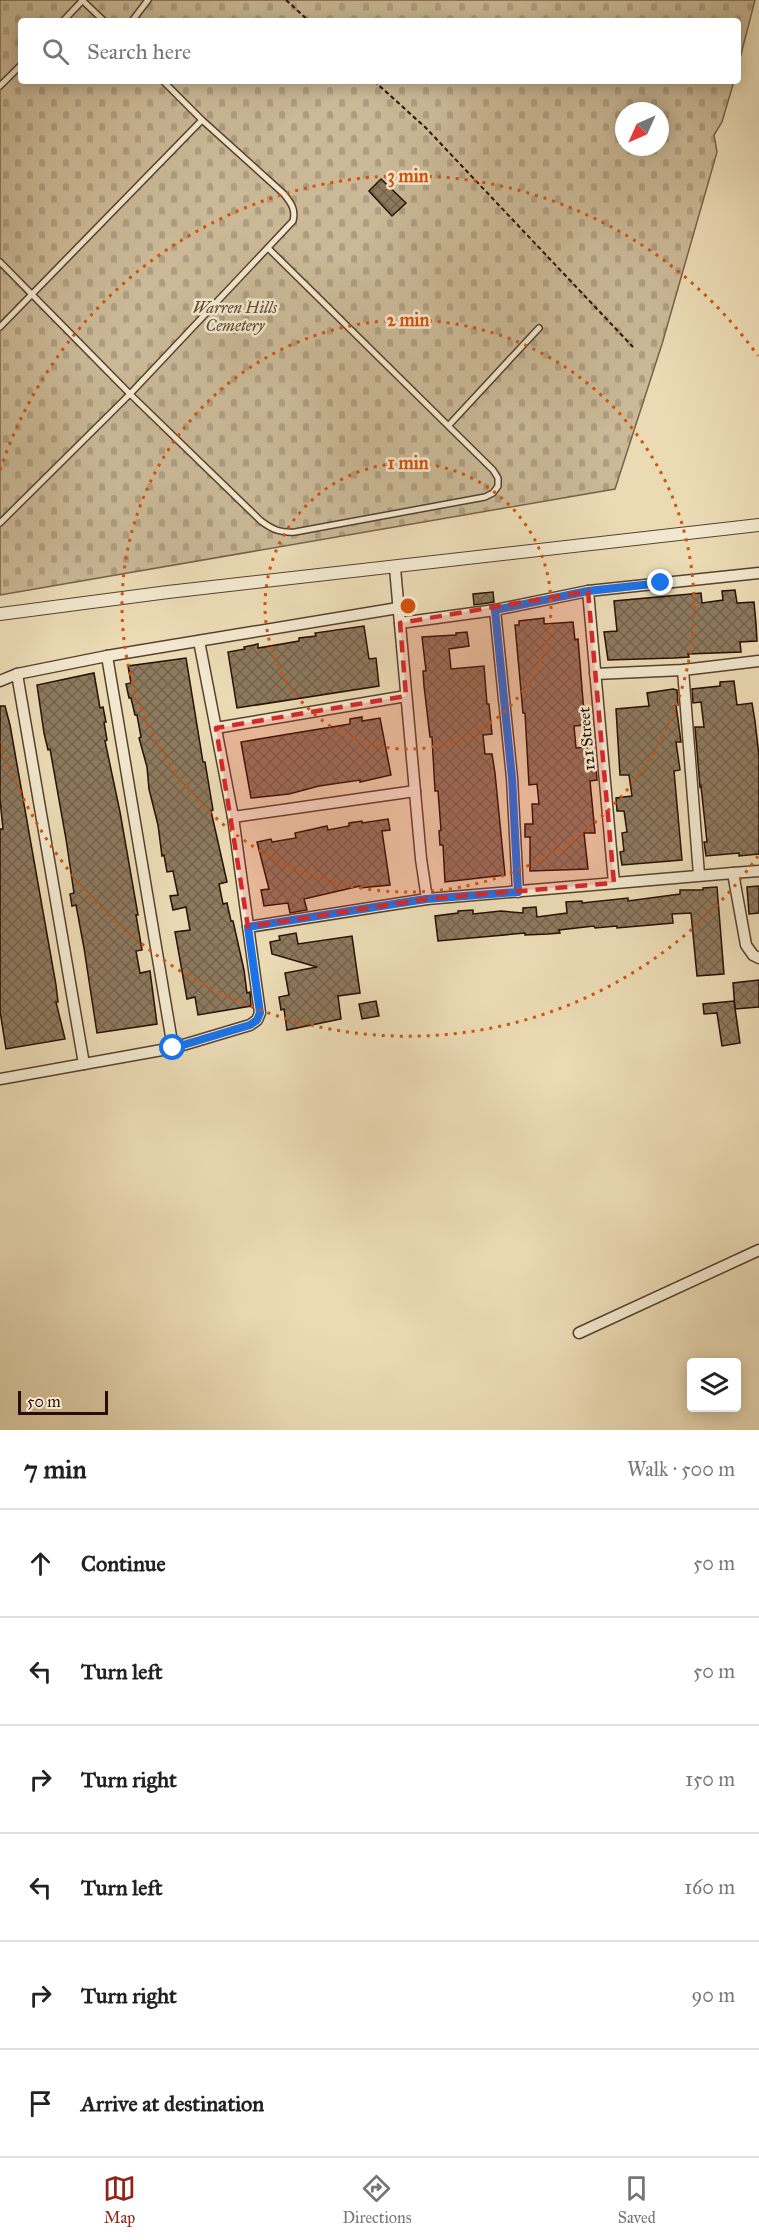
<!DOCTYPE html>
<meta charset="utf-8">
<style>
body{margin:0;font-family:"IM FELL Great Primer",serif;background:#f6f6f6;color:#222}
.controls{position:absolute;right:18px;bottom:18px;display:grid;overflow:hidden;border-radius:6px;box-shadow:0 3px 15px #0003}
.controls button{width:54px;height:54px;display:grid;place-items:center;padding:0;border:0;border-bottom:2px solid #e0e0e0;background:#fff;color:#222;font:30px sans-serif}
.compass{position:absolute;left:615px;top:102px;width:54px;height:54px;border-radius:50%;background:#fff;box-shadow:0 3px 15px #0003;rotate:225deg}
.scale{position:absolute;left:18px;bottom:15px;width:90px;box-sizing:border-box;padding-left:6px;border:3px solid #280e00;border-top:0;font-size:16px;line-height:21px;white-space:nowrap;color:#280e00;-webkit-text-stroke:4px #f2e8cf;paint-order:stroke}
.stop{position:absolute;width:18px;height:18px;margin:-14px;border:4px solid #1a73e8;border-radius:50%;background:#fff}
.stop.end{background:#1a73e8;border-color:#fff;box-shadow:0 2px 6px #0008}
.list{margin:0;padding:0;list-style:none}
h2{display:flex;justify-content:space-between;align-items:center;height:78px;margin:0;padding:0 24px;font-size:26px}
h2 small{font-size:20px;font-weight:400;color:#767676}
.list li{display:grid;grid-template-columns:39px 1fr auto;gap:18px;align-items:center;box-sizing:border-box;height:108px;padding:0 24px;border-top:2px solid #e0e0e0}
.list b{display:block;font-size:22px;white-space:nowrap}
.list em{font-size:20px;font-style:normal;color:#767676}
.icon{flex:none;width:33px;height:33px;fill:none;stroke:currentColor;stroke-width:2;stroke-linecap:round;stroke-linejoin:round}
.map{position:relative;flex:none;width:759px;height:1430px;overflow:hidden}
.search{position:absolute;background:#fff;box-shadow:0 3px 15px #0003;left:18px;right:18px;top:18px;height:66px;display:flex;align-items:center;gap:15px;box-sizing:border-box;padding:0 21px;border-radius:6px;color:#767676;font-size:22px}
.sheet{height:726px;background:#fff}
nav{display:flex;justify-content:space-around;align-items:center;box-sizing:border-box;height:84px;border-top:2px solid #e0e0e0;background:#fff;font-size:16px;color:#767676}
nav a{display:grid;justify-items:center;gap:3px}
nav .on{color:#8f2418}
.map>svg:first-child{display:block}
</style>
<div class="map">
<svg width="759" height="1430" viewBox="0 0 759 1430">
<defs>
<pattern id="cemetery-stones" width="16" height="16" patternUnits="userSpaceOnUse" patternTransform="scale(1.5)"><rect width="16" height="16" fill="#cab896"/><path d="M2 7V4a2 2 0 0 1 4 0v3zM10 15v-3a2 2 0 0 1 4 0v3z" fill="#ae9d80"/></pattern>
<pattern id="building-cross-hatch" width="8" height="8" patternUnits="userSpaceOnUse" patternTransform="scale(1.5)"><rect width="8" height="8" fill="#8d795e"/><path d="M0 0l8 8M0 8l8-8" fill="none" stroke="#73624b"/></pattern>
</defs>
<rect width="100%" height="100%" fill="#ebdbb5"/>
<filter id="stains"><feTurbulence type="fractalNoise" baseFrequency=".00333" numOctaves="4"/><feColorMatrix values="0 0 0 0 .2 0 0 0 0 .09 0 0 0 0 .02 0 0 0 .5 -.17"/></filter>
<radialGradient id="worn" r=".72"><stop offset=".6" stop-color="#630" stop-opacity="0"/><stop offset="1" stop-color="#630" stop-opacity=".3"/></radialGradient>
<path fill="url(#cemetery-stones)" stroke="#79634b" stroke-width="1.5" fill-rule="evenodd" d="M 0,0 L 755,0 L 738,66 L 738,21 L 21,21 L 21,81 L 734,81 L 722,122 L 714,135 L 717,152 L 662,344 L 615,489 L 0,595 ZM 624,111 L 660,111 L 660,147 L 624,147 Z"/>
<g fill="url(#building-cross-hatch)" stroke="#280e00" stroke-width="1.5">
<path d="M 381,179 L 406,203 L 392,216 L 369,191 Z"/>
<path d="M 735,590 L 737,603 L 754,602 L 756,624 L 757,641 L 740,642 L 741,652 L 688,654 L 689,657 L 674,658 L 608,660 L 604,632 L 617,631 L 614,601 L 701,593 L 702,603 L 723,600 L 722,591 Z"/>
<path d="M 493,592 L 494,602 L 474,605 L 473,594 Z"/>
<path d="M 544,618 L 544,624 L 573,622 L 575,640 L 578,639 L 585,725 L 574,726 L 576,748 L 587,747 L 588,765 L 596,765 L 597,780 L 590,781 L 595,833 L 584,833 L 588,869 L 530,871 L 530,837 L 525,837 L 525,824 L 533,824 L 532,804 L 539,804 L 537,784 L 529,785 L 525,713 L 523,713 L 515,625 L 519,625 L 519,621 Z"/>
<path d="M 364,626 L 369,659 L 376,658 L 379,686 L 237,708 L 228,652 L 245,649 L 244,647 L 258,644 L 258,648 L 299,641 L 299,638 L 316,636 L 315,633 Z"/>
<path d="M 467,632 L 469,646 L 449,649 L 451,669 L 484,666 L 487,704 L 489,704 L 492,734 L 483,735 L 485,754 L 492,754 L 495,773 L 505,875 L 445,882 L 443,845 L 440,845 L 439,831 L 441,830 L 438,791 L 435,791 L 432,737 L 430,737 L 424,686 L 423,671 L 426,671 L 422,637 L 456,635 L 456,633 Z"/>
<path d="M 186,658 L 203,762 L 205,762 L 213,810 L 211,811 L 227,882 L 219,884 L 223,904 L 227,903 L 231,921 L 233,921 L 244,970 L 247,993 L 250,992 L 251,1006 L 198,1015 L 195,997 L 187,999 L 175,932 L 190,930 L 186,907 L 173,910 L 170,896 L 178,895 L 173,871 L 167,872 L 164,855 L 162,856 L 158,825 L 149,789 L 147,767 L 139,738 L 141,737 L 137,715 L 135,715 L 131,698 L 129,698 L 126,684 L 131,683 L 128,666 Z"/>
<path d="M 94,673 L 100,708 L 103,707 L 106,722 L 104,722 L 107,740 L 105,741 L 120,812 L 138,915 L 136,915 L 142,950 L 136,951 L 140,973 L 150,971 L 157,1024 L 97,1033 L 84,948 L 76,905 L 72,906 L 70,894 L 74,893 L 66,839 L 50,749 L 48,750 L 44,733 L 37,685 Z"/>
<path d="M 734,681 L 737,705 L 752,703 L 755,721 L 759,756 L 759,854 L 739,856 L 739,853 L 706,856 L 704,842 L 707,842 L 701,786 L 700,787 L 695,727 L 704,727 L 701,702 L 693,703 L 692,689 L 720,686 L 720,682 Z"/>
<path d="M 673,689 L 677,690 L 678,705 L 676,705 L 681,742 L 676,742 L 680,770 L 674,771 L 682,860 L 622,865 L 620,852 L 624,851 L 622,833 L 627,832 L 624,811 L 617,811 L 616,798 L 632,796 L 629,775 L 620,775 L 616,709 L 649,706 L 647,693 Z"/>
<path d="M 0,706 L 5,706 L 10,725 L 56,985 L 58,1002 L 56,1002 L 65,1039 L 6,1049 L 0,1011 L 0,829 L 3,829 L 0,800 Z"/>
<path d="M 362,717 L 362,721 L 380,718 L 391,775 L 360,782 L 360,780 L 319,786 L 289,794 L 251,798 L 241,742 L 350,724 L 350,719 Z"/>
<path d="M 388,819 L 390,830 L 382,831 L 390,885 L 360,888 L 360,886 L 304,899 L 307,910 L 290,913 L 288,903 L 264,906 L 261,890 L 269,889 L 257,842 L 271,839 L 272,842 L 296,838 L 295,833 L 327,826 L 328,830 L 349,826 L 349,823 L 362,821 L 362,823 Z"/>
<path d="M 759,886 L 759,913 L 749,914 L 747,887 Z"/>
<path d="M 717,887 L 724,974 L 697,976 L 691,913 L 672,914 L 673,923 L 617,928 L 617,926 L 595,928 L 594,926 L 559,930 L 560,933 L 548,934 L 525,935 L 525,933 L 438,941 L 435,916 L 458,913 L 458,911 L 473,910 L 473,914 L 501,911 L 523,913 L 523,908 L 536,907 L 537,917 L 567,913 L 566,902 L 582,901 L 582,903 L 628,898 L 628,901 L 680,894 L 680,890 L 703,890 L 703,888 Z"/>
<path d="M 296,933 L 298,944 L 352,936 L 360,993 L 338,996 L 341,1019 L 287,1030 L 284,1009 L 281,1010 L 279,997 L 289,995 L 285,973 L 317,967 L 272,954 L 270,942 L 280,940 L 279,936 Z"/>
<path d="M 759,980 L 759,1007 L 735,1009 L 733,983 Z"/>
<path d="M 376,1001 L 379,1016 L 362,1019 L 359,1004 Z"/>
<path d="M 734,1001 L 740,1043 L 722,1046 L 717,1013 L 704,1014 L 703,1004 Z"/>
</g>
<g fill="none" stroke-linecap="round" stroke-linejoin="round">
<g stroke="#59412d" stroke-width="8">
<g id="service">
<path d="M 82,0 L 104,21"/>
<path d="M 63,21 L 83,0"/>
<path d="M 132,21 L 148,0"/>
<path d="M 0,86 L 21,65"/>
<path d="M 0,262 L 130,394 L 261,521 C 273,530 281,533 295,532 L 485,497 L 493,493 L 498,486 L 498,478 L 493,470 L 269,249"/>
<path d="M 0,327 L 202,120"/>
<path d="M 449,425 L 539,328"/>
<path d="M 0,523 L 130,394 L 293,221 C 296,209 291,203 284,194 L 202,120 L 163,81"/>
</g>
</g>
<g stroke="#59412d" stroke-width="13">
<g id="minor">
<path d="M 395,568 L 421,859 L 427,899"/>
<path d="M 588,591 L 614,883"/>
<path d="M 495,610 L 512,778 L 518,892"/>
<path d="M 400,623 L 495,610 L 588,591 L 759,573"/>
<path d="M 107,656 L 398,608"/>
<path d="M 683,670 L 699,875"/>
<path d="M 17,674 L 84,1064"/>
<path d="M 595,674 L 683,670 L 759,661"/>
<path d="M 0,681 L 17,674 L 107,656 L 173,1048"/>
<path d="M 216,728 L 406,696"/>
<path d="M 233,817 L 415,791"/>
<path d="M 733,873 L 759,871"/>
<path d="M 248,927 L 427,899 L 733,873 L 746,945 L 753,955 L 759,958"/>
<path d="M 0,1079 L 173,1048 L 250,1025 L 257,1020 L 260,1013 L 233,817 L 199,641"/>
<path d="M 579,1333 L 759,1250"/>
</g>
</g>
<g stroke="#59412d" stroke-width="14">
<path id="tertiary" d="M 0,614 L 168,592 L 759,525"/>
</g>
<g stroke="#280e00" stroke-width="2" stroke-dasharray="4.5 3" stroke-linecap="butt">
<path d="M 286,0 L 309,21"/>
<path d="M 374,81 L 425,127 L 633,347"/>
</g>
<use href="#service" stroke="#f2e8cf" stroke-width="5"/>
<use href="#minor" stroke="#f2e8cf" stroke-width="10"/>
<use href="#tertiary" stroke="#f2e8cf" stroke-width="12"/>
</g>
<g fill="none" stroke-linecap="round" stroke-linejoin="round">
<path stroke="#1a73e8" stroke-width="8" d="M 173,1048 L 250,1025 L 257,1020 L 260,1013 L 248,927 L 426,899 L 518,892 L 512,778 L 495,610 L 588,591 L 661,583"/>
</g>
<path fill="#d62828" fill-opacity="0.2" stroke="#d62828" stroke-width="4.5" stroke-dasharray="12 8" stroke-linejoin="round" d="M 588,591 L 614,883 L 427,899 L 248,927 L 216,728 L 406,696 L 400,623 Z"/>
<g fill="none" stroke="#d5520b" stroke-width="3" stroke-dasharray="3 6">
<circle cx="408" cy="606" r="143"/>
<circle cx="408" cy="606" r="286"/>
<path d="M758 856A430 430 0 0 1 0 742M0 470A430 430 0 0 1 758 356"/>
</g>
<g text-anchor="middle" stroke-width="5" stroke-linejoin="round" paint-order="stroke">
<g font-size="16" font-style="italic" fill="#614a34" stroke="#f2e8cf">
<text x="235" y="313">Warren Hills<tspan x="235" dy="18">Cemetery</tspan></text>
</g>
<g font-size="16" fill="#280e00" stroke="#f2e8cf">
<text transform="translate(586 739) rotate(-95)" y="6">121 Street</text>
</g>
</g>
<circle cx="408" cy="606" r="9" fill="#d5520b" stroke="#f2e8cf" stroke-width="3"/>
<g font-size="18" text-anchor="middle" font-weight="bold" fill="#d5520b" stroke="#f2e8cf" stroke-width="5" stroke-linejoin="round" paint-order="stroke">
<text x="408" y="182">3 min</text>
<text x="408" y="326">2 min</text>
<text x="408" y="469">1 min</text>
</g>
<rect width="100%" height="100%" filter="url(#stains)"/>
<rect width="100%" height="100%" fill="url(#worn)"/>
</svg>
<div class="controls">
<button><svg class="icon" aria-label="layers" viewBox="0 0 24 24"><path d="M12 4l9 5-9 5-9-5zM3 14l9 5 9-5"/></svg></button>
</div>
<svg class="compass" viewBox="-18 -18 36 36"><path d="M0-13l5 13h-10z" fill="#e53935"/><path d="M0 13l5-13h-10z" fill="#767676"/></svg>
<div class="scale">50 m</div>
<div class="stop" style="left:173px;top:1048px"></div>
<div class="stop end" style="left:661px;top:583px"></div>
<div class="search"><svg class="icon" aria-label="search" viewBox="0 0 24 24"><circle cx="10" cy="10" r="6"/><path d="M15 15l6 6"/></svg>Search here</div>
</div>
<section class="sheet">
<h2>7 min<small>Walk · 500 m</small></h2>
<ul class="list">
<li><svg class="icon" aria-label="ahead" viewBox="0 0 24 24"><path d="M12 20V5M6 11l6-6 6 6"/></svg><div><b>Continue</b></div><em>50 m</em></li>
<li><svg class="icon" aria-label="left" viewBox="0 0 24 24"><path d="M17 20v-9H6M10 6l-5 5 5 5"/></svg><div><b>Turn left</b></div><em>50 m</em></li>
<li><svg class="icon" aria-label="right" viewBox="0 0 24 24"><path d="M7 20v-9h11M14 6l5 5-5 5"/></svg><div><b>Turn right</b></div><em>150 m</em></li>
<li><svg class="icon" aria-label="left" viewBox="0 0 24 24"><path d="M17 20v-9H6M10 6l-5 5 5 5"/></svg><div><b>Turn left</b></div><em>160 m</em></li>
<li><svg class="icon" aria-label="right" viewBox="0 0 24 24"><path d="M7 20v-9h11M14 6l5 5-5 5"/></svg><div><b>Turn right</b></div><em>90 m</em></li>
<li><svg class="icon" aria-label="arrive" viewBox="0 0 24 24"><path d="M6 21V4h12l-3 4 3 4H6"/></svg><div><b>Arrive at destination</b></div></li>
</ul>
</section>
<nav>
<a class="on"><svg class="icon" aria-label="map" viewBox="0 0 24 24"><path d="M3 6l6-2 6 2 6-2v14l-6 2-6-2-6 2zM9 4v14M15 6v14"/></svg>Map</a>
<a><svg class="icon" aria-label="directions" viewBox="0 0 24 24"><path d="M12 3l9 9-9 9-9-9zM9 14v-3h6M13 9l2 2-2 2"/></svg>Directions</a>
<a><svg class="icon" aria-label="saved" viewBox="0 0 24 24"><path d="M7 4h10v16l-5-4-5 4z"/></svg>Saved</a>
</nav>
